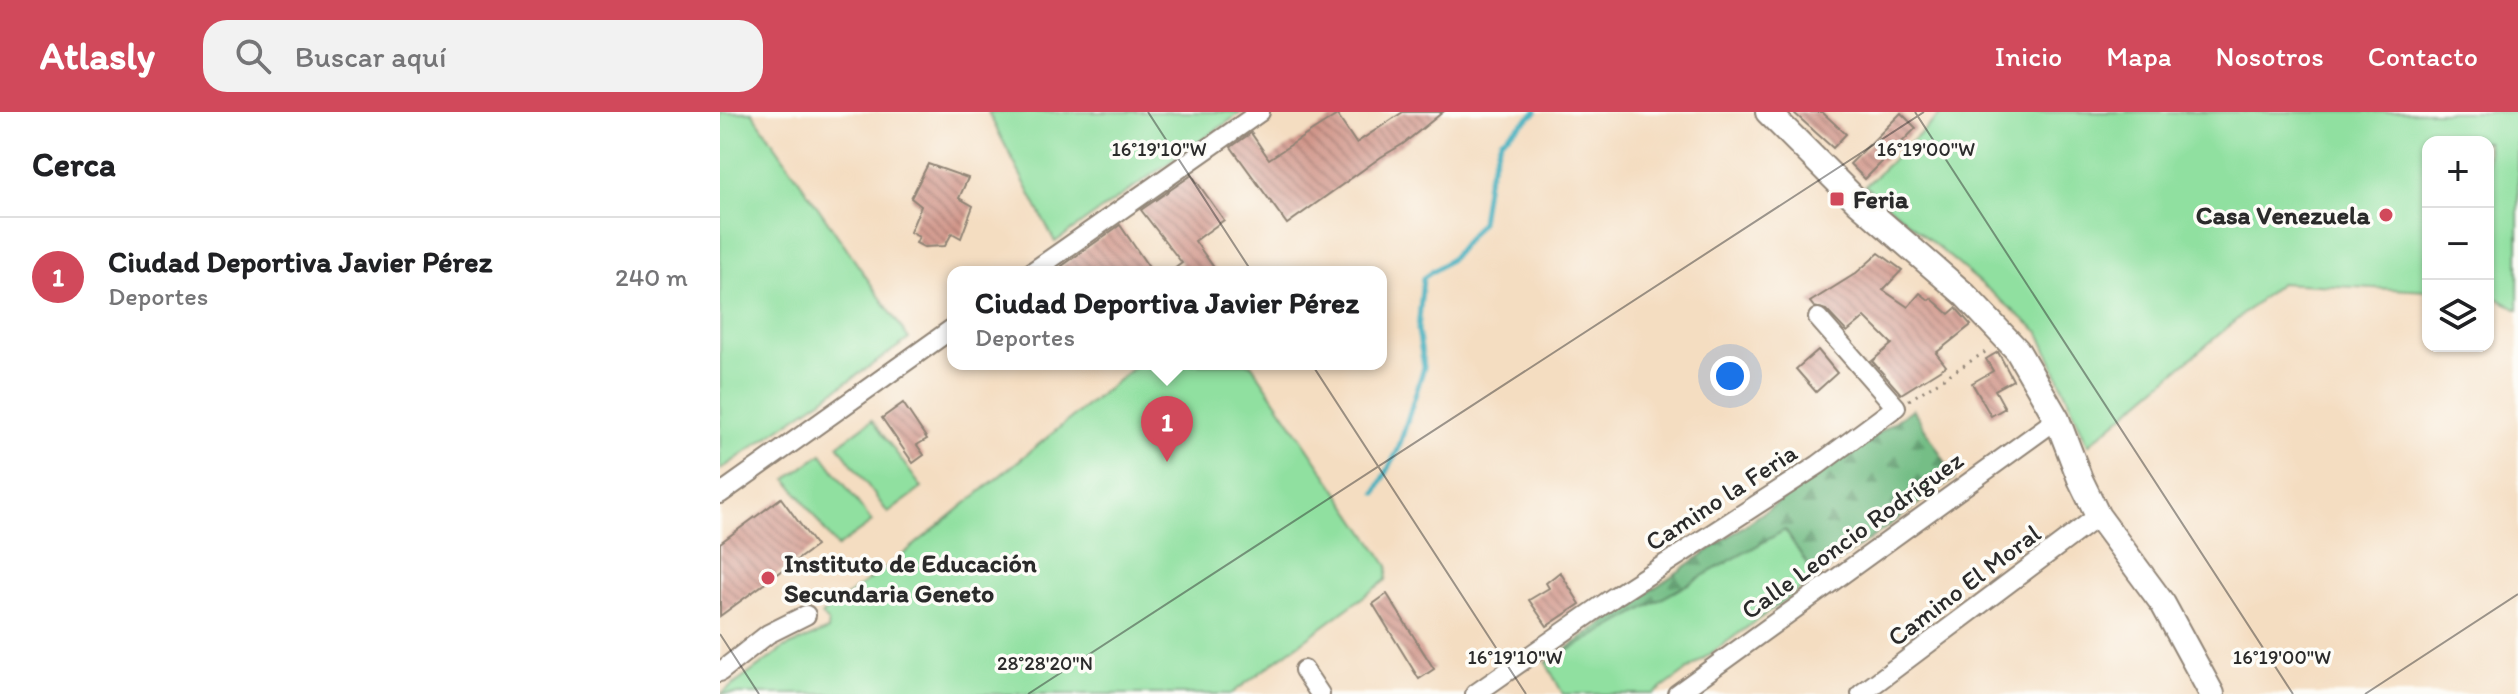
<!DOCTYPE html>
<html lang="es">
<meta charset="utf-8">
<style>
body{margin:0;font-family:Itim,sans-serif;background:#f2f2f2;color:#202124}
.controls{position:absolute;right:24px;top:24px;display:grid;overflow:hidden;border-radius:16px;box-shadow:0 2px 6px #0004}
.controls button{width:72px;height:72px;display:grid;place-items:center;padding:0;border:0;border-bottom:2px solid #e0e0e0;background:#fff;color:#202124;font:40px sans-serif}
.you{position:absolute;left:1010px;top:264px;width:28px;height:28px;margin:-20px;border:6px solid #fff;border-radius:50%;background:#1a73e8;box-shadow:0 0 0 12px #1a73e833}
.badge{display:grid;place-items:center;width:52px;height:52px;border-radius:50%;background:#d1495b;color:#fff;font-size:26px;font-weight:700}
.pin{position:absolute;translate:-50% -66px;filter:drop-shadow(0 2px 4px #0008)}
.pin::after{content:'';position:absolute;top:42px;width:28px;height:24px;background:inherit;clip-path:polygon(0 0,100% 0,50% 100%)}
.popup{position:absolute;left:227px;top:154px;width:440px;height:104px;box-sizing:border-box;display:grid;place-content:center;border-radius:16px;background:#fff;filter:drop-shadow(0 2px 6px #0005);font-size:26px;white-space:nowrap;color:#757577}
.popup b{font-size:30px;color:#202124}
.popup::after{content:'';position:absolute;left:50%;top:100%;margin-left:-16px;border:16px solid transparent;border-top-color:#fff}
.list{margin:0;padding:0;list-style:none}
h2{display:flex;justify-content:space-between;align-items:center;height:104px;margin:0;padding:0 32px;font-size:34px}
h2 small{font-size:26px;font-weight:400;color:#757577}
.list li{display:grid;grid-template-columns:52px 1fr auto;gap:24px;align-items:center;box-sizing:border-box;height:120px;padding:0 32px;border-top:2px solid #e0e0e0}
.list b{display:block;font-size:30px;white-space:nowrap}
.list p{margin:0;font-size:26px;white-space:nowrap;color:#757577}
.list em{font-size:26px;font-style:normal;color:#757577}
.icon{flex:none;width:44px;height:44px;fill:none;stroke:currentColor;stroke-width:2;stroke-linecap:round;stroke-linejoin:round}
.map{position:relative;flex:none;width:1798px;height:582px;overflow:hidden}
header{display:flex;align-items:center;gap:48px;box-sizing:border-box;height:112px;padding:0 40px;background:#d1495b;color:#fff}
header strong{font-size:38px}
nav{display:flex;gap:44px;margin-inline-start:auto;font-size:28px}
.search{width:560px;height:72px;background:#f2f2f2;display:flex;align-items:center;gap:20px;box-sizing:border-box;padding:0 28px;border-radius:24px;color:#757577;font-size:30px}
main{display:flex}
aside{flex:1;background:#fff}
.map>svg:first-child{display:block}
</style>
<header>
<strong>Atlasly</strong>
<div class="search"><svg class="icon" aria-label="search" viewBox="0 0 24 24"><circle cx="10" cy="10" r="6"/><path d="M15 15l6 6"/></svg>Buscar aquí</div>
<nav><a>Inicio</a><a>Mapa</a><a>Nosotros</a><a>Contacto</a></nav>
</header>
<main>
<aside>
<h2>Cerca<small></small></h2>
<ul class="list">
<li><span class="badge">1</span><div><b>Ciudad Deportiva Javier Pérez</b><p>Deportes</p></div><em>240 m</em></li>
</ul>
</aside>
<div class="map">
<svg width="1798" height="582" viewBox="0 0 1798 582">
<defs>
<pattern id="forest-firs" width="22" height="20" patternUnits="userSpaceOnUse" patternTransform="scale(2)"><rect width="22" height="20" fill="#74be86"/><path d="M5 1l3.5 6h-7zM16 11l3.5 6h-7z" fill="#5f9b6e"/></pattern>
<pattern id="building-back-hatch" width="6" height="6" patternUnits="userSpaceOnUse" patternTransform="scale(2)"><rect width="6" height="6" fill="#d1978b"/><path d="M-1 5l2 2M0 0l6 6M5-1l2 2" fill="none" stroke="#aa7b72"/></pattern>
</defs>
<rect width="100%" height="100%" fill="#fdfcf7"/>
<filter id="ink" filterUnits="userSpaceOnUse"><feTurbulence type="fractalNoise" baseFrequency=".0125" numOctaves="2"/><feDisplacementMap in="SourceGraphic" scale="16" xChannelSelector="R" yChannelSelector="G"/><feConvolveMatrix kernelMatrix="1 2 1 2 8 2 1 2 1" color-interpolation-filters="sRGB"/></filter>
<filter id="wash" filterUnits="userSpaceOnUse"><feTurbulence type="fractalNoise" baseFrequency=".006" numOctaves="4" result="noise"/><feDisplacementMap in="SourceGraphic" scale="32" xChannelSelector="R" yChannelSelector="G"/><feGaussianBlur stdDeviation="1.8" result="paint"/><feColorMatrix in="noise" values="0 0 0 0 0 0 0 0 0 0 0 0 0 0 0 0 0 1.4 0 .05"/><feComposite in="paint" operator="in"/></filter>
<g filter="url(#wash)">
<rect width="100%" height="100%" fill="#f4ddc1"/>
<g fill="#90e0a0" stroke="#5e8666" stroke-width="2">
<path d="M 0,0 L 32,0 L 189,227 L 0,358 Z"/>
<path d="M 268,0 L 522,0 L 335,130 Z"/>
<path d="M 1223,0 L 1798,0 L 1798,198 L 1768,181 L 1768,30 L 1708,30 L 1708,179 L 1560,171 L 1368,333 L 1319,220 L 1145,74 Z"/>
<path d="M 418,252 L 531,252 L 668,454 L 666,468 L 511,582 L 1,582 L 64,536 L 108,518 L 108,510 L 102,502 L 176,448 Z"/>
<path d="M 152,308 L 202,376 L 168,401 L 118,333 Z"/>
<path d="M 102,342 L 152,410 L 117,435 L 67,367 Z"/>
<path d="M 1065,418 L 1096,466 L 934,582 L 843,582 L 826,551 Z"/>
</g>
<path fill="url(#forest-firs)" stroke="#507458" stroke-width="2" d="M 1193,297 L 1235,366 L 1096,466 L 1065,418 L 826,551 Z"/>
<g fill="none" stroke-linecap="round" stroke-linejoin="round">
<path stroke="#41afbe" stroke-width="5" d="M 656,381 L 678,338 L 704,255 L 698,218 L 703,166 L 731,147 L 761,110 L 767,69 L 781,28 L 816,0"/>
</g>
<g id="blocks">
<g fill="url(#building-back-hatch)">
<path d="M 683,0 L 723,0 L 683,32 L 661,45 L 567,112 L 511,35 L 531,21 L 549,47 L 617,3 L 636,31 Z"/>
<path d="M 1073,0 L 1102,0 L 1126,22 L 1113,36 Z"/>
<path d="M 1181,1 L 1196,16 L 1145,67 L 1130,52 Z"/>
<path d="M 208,52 L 248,66 L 239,86 L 253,94 L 241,126 L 232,121 L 225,134 L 204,135 L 196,131 L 199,125 L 190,120 L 201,94 L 191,86 Z"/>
<path d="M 472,63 L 504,108 L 475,129 L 497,160 L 450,160 L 462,151 L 421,98 Z"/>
<path d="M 400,113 L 432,160 L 346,160 L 342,154 Z"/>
<path d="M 1159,141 L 1182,158 L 1163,178 L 1188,195 L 1200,181 L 1209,188 L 1211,186 L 1229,202 L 1236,196 L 1251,213 L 1216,241 L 1226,254 L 1181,282 L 1152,249 L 1172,232 L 1145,205 L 1127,220 L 1106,198 L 1094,195 L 1090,190 L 1135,162 Z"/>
<path d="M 1098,238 L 1117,261 L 1096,280 L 1076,257 Z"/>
<path d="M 1278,240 L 1293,268 L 1275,278 L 1285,296 L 1271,304 L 1252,271 L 1273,259 L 1266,247 Z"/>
<path d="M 183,291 L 207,327 L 197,333 L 204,343 L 193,351 L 162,306 Z"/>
<path d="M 61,386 L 96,434 L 0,504 L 0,431 Z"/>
<path d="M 840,460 L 860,492 L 827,514 L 809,488 L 829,476 L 826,471 Z"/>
<path d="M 667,482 L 714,557 L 699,567 L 653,492 Z"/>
</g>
</g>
</g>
<g filter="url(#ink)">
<use href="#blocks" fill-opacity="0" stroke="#908476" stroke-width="2"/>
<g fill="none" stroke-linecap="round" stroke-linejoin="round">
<g stroke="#908476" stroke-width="22">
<g id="minor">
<path d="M 312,160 L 540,0"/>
<path d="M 0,382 L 233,216"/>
<path d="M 584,558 L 600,582"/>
<path d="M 0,560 L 48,522 L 86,503"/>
<path d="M 755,582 L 894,485 L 1098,353 L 1176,295 L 1098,206"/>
<path d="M 957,582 L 1337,307"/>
<path d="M 1141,582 L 1378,404"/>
</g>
</g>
<g stroke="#908476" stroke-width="28">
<path id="secondary" d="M 1048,0 L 1139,91 L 1244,182 L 1297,238 L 1337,307 L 1360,367 L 1378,404 L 1443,492 L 1492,582"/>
</g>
<path stroke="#908476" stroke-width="3" stroke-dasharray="2 6" stroke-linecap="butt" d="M 1189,288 L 1270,237"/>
<use href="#minor" stroke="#fff" stroke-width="18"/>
<use href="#secondary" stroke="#fff" stroke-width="24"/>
</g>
</g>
<path fill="none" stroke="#2b2b2b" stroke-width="2" stroke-opacity="0.45" d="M 428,0 L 806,582M 1195,0 L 1573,582M 0,522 L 39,582M 308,582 L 1204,0M 1645,582 L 1798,482"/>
<g fill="#d1495b" stroke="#fdfcf7" stroke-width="3">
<rect x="1109" y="79" width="16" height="16" rx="4"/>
<circle cx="1666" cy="103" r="8"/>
<circle cx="48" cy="466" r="8"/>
</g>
<g text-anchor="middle" stroke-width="7" stroke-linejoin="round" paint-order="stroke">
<g font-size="26" font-weight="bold" fill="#2b2b2b" stroke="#fdfcf7" text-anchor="start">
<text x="1133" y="96">Feria</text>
<text x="1650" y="112" text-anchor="end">Casa Venezuela</text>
<text x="64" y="460">Instituto de Educación<tspan x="64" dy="30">Secundaria Geneto</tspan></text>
</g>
<g font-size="26" fill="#2b2b2b" stroke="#fdfcf7">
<text transform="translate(1001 385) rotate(-33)" y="9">Camino la Feria</text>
<text transform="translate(1132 423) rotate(-36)" y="9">Calle Leoncio Rodríguez</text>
<text transform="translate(1244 473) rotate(-37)" y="9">Camino El Moral</text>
</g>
</g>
<g font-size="20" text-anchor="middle" fill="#2b2b2b" stroke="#fdfcf7" stroke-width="7" stroke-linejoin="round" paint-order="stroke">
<text x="439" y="44">16°19'10"W</text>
<text x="1206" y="44">16°19'00"W</text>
<text x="795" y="552">16°19'10"W</text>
<text x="1562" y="552">16°19'00"W</text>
<text x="325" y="558">28°28'20"N</text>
</g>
</svg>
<div class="controls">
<button>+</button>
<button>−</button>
<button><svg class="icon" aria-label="layers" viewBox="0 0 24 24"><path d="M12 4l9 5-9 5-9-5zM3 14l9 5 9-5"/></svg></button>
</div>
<div class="you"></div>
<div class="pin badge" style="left:447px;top:350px">1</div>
<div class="popup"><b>Ciudad Deportiva Javier Pérez</b>Deportes</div>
</div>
</main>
